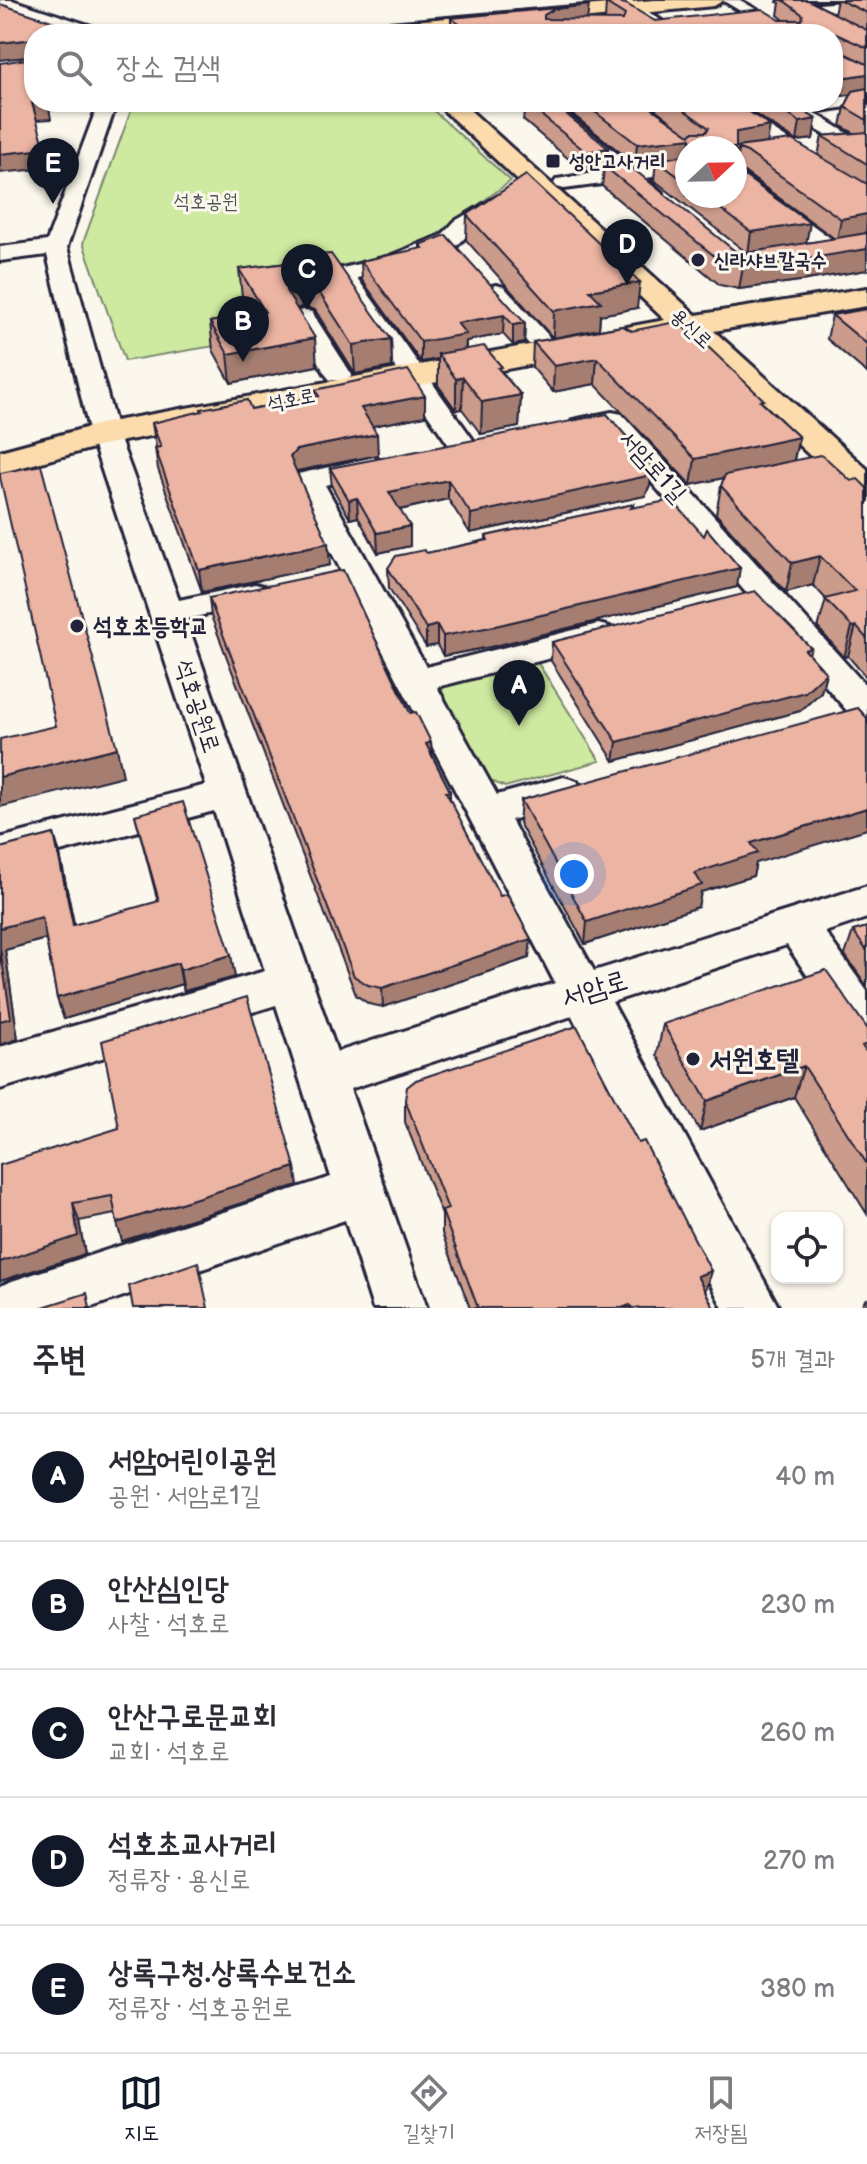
<!DOCTYPE html>
<html lang="ko">
<meta charset="utf-8">
<style>
body{margin:0;font-family:"Balsamiq Sans","Poor Story",sans-serif;background:#f7f7f7;color:#2b2b33}
.controls{position:absolute;right:24px;bottom:24px;display:grid;overflow:hidden;border-radius:16px;box-shadow:0 2px 6px #0004}
.controls button{width:72px;height:72px;display:grid;place-items:center;padding:0;border:0;border-bottom:2px solid #e1e1e2;background:#fff;color:#2b2b33;font:40px sans-serif}
.compass{position:absolute;left:675px;top:136px;width:72px;height:72px;border-radius:50%;background:#fff;box-shadow:0 2px 6px #0004;rotate:68deg}
.you{position:absolute;left:574px;top:874px;width:28px;height:28px;margin:-20px;border:6px solid #fff;border-radius:50%;background:#1a73e8;box-shadow:0 0 0 12px #1a73e833}
.badge{display:grid;place-items:center;width:52px;height:52px;border-radius:50%;background:#111827;color:#fff;font-size:26px;font-weight:700}
.pin{position:absolute;translate:-50% -66px;filter:drop-shadow(0 2px 4px #0008)}
.pin::after{content:'';position:absolute;top:42px;width:28px;height:24px;background:inherit;clip-path:polygon(0 0,100% 0,50% 100%)}
.list{margin:0;padding:0;list-style:none}
h2{display:flex;justify-content:space-between;align-items:center;height:104px;margin:0;padding:0 32px;font-size:34px}
h2 small{font-size:26px;font-weight:400;color:#7c7c81}
.list li{display:grid;grid-template-columns:52px 1fr auto;gap:24px;align-items:center;box-sizing:border-box;height:128px;padding:0 32px;border-top:2px solid #e1e1e2}
.list b{display:block;font-size:30px;white-space:nowrap}
.list p{margin:0;font-size:26px;white-space:nowrap;color:#7c7c81}
.list em{font-size:26px;font-style:normal;color:#7c7c81}
.icon{flex:none;width:44px;height:44px;fill:none;stroke:currentColor;stroke-width:2;stroke-linecap:round;stroke-linejoin:round}
.map{position:relative;flex:none;width:867px;height:1308px;overflow:hidden}
.search{position:absolute;background:#fff;box-shadow:0 2px 6px #0004;left:24px;right:24px;top:24px;height:88px;display:flex;align-items:center;gap:20px;box-sizing:border-box;padding:0 28px;border-radius:32px;color:#7c7c81;font-size:30px}
.sheet{height:744px;background:#fff}
nav{display:flex;justify-content:space-around;align-items:center;box-sizing:border-box;height:112px;border-top:2px solid #e1e1e2;background:#fff;font-size:22px;color:#7c7c81}
nav a{display:grid;justify-items:center;gap:4px}
nav .on{color:#111827}
.map>svg:first-child{display:block}
</style>
<div class="map">
<svg width="867" height="1308" viewBox="0 0 867 1308">
<rect width="100%" height="100%" fill="#fbf7ec"/>
<filter id="ink" filterUnits="userSpaceOnUse"><feTurbulence type="fractalNoise" baseFrequency=".0125" numOctaves="2"/><feDisplacementMap in="SourceGraphic" scale="16" xChannelSelector="R" yChannelSelector="G"/><feConvolveMatrix kernelMatrix="1 2 1 2 8 2 1 2 1" color-interpolation-filters="sRGB"/></filter>
<g filter="url(#ink)">
<g fill="#ceeaa0" stroke="#78866e" stroke-width="2">
<path d="M 134,102 L 424,102 L 511,181 L 428,241 L 410,249 L 333,268 L 308,284 L 238,296 L 262,338 L 125,361 L 83,243 Z"/>
<path d="M 536,660 L 600,761 L 505,787 L 491,781 L 441,692 L 447,682 Z"/>
</g>
<g fill="none" stroke-linecap="round" stroke-linejoin="round">
<g stroke="#22223b" stroke-width="6">
<g id="minor">
<path d="M 0,0 L 12,0 L 107,31 L 109,34 L 85,34 L 0,6 Z"/>
<path d="M 613,0 L 630,0 L 682,34 L 663,34 Z"/>
<path d="M 722,0 L 740,0 L 799,34 L 779,34 Z"/>
<path d="M 867,0 L 867,8 L 824,13 L 867,35 L 867,46 L 799,10 L 807,5 Z"/>
<path d="M 867,94 L 867,104 L 813,112 L 867,145 L 867,159 L 788,113 L 775,102 L 833,102 L 833,98 Z"/>
<path d="M 99,102 L 117,102 L 67,247 L 118,434 L 179,600 L 255,584 L 266,587 L 271,594 L 266,601 L 186,619 L 337,1052 L 555,983 L 294,480 L 298,474 L 374,457 L 384,460 L 388,466 L 384,472 L 325,485 L 426,667 L 598,624 L 610,627 L 615,635 L 610,643 L 437,687 L 497,795 L 564,777 L 577,781 L 583,791 L 577,801 L 511,820 L 594,971 L 867,886 L 867,918 L 825,932 L 867,991 L 867,1046 L 851,1041 L 787,945 L 612,1002 L 779,1308 L 723,1308 L 572,1016 L 350,1089 L 427,1308 L 373,1308 L 345,1220 L 89,1308 L 0,1308 L 0,1286 L 12,1281 L 331,1177 L 276,1005 L 0,1089 L 0,1047 L 265,971 L 214,811 L 0,868 L 0,838 L 206,785 L 90,434 L 47,255 L 0,261 L 0,247 L 47,241 Z"/>
<path d="M 532,102 L 552,102 L 634,167 L 687,160 L 687,172 L 646,178 L 663,193 L 653,199 L 646,197 L 625,181 L 564,189 L 557,187 L 554,183 L 557,179 L 613,170 Z"/>
<path d="M 709,102 L 730,102 L 867,190 L 867,205 L 860,203 Z"/>
<path d="M 735,172 L 742,174 L 840,245 L 843,250 L 840,255 L 824,255 L 735,188 Z"/>
<path d="M 503,193 L 510,195 L 513,199 L 510,203 L 471,231 L 458,245 L 403,267 L 357,278 L 479,448 L 475,454 L 465,456 L 455,454 L 332,275 L 335,270 L 387,257 L 442,235 L 455,221 Z"/>
<path d="M 496,285 L 504,287 L 547,334 L 550,339 L 547,344 L 529,344 L 488,297 L 484,292 L 488,287 Z"/>
<path d="M 303,310 L 312,312 L 315,317 L 352,375 L 348,380 L 330,380 L 326,375 L 291,317 L 294,312 Z"/>
<path d="M 612,412 L 622,414 L 867,687 L 867,722 L 854,719 L 606,429 L 583,434 L 573,432 L 569,426 L 573,420 Z"/>
</g>
</g>
<g stroke="#22223b" stroke-width="6">
<g id="major">
<path d="M 654,0 L 724,0 L 714,6 L 436,33 L 322,34 L 332,28 Z"/>
<path d="M 435,102 L 461,102 L 696,315 L 867,288 L 867,306 L 714,331 L 867,469 L 867,500 L 854,497 L 683,336 L 108,444 L 0,473 L 0,451 L 104,423 L 665,320 Z"/>
</g>
</g>
<use href="#minor" fill="#fbf7ec" fill-rule="evenodd"/>
<use href="#major" fill="#fcdcac" fill-rule="evenodd"/>
</g>
<g fill="#cb9b8b" stroke="#22223b" stroke-width="2" fill-rule="evenodd">
<path d="M 778,0 L 837,0 L 811,2 L 834,13 L 837,0 L 867,0 L 867,270 L 807,280 L 739,289 L 720,285 L 602,186 L 604,168 L 584,172 L 523,120 L 524,114 L 510,102 L 551,102 L 606,166 L 735,251 L 747,253 L 654,180 L 656,161 L 635,164 L 557,102 L 643,102 L 676,125 L 646,102 L 735,102 L 767,144 L 818,156 L 822,136 L 854,133 L 841,126 L 845,107 L 851,94 L 833,97 L 833,34 L 447,34 L 447,32 L 451,31 L 451,18 L 605,20 L 606,3 L 655,21 L 784,20 L 778,15 L 780,3 L 777,2 ZM 687,148 L 735,148 L 735,196 L 687,196 ZM 736,169 L 744,172 L 835,239 L 806,243 Z"/>
<path d="M 736,102 L 788,102 L 816,119 L 813,139 L 797,141 Z"/>
<path d="M 467,215 L 637,308 L 600,315 L 599,329 L 553,338 L 466,240 Z"/>
<path d="M 420,245 L 525,323 L 524,343 L 513,345 L 503,334 L 466,341 L 466,349 L 502,372 L 521,395 L 519,427 L 481,434 L 462,409 L 456,410 L 438,385 L 438,359 L 421,362 L 362,280 L 361,261 L 420,249 Z"/>
<path d="M 311,260 L 391,339 L 392,367 L 355,374 L 315,310 L 302,307 L 297,309 L 317,366 L 231,383 L 213,350 L 210,322 L 252,314 L 242,296 L 239,269 Z"/>
<path d="M 867,309 L 867,373 L 827,339 L 832,315 Z"/>
<path d="M 623,326 L 764,404 L 799,437 L 794,460 L 867,488 L 867,678 L 848,656 L 844,657 L 818,628 L 826,599 L 813,585 L 786,592 L 716,514 L 721,486 L 724,478 L 691,485 L 595,384 L 553,392 L 532,367 L 533,342 Z"/>
<path d="M 315,390 L 425,416 L 373,426 L 378,455 L 297,472 L 330,565 L 202,592 L 158,469 L 155,448 L 156,448 L 152,423 L 251,409 L 315,397 Z"/>
<path d="M 330,468 L 650,485 L 645,496 L 470,533 L 448,499 L 400,510 L 410,546 L 378,553 L 358,517 L 350,519 L 332,487 Z"/>
<path d="M 634,504 L 633,508 L 737,587 L 490,647 L 443,656 L 437,645 L 426,647 L 389,588 L 388,568 L 427,553 L 486,540 L 486,536 Z"/>
<path d="M 209,598 L 410,713 L 431,742 L 432,755 L 450,791 L 450,800 L 529,958 L 383,1007 L 369,1004 L 356,995 L 211,616 Z"/>
<path d="M 552,642 L 811,648 L 809,654 L 826,673 L 821,692 L 800,711 L 614,761 L 551,661 Z"/>
<path d="M 521,800 L 756,863 L 753,876 L 701,892 L 698,907 L 585,944 L 519,823 Z"/>
<path d="M 135,815 L 235,977 L 184,991 L 182,984 L 64,1019 L 57,998 L 46,939 L 5,950 L 18,1039 L 0,1045 L 0,848 L 54,834 L 60,855 L 74,925 L 158,902 Z"/>
<path d="M 867,927 L 867,986 L 845,955 L 853,931 Z"/>
<path d="M 663,1024 L 867,1028 L 867,1214 L 794,1097 L 700,1131 L 657,1055 Z"/>
<path d="M 405,1100 L 705,1291 L 713,1308 L 470,1308 L 442,1233 L 442,1215 L 405,1122 Z"/>
<path d="M 0,1165 L 298,1185 L 122,1241 L 115,1214 L 79,1221 L 85,1254 L 0,1281 Z"/>
<path d="M 867,1299 L 867,1308 L 861,1308 L 865,1300 Z"/>
</g>
<g fill="#a57e71" stroke="#22223b" stroke-width="2">
<path d="M 799,0 L 837,0 L 807,2 Z"/>
<path d="M 589,5 L 587,21 L 543,31 L 544,15 L 554,9 Z"/>
<path d="M 34,39 L 34,56 L 0,60 L 0,43 Z"/>
<path d="M 867,74 L 867,92 L 833,97 L 834,79 Z"/>
<path d="M 48,102 L 51,119 L 36,120 L 32,103 Z"/>
<path d="M 816,119 L 813,139 L 797,141 L 800,122 Z"/>
<path d="M 770,126 L 767,145 L 739,150 L 736,169 L 736,132 Z"/>
<path d="M 691,138 L 690,148 L 687,148 L 687,158 L 656,160 L 656,161 L 635,164 L 637,144 Z"/>
<path d="M 608,148 L 606,168 L 604,166 L 604,168 L 584,172 L 586,152 Z"/>
<path d="M 45,149 L 49,168 L 0,173 L 0,154 Z"/>
<path d="M 867,214 L 866,234 L 837,240 L 841,219 Z"/>
<path d="M 810,223 L 806,244 L 748,254 L 751,232 Z"/>
<path d="M 867,249 L 867,270 L 807,280 L 739,289 L 743,267 Z"/>
<path d="M 300,280 L 302,307 L 291,310 L 286,291 L 289,283 Z"/>
<path d="M 640,282 L 637,308 L 600,315 L 599,329 L 553,338 L 554,311 L 590,291 Z"/>
<path d="M 504,315 L 503,334 L 466,341 L 465,354 L 438,354 L 438,359 L 421,362 L 421,342 L 457,323 Z"/>
<path d="M 525,323 L 524,343 L 513,345 L 513,325 Z"/>
<path d="M 315,338 L 317,366 L 231,383 L 228,354 Z"/>
<path d="M 391,339 L 392,367 L 355,374 L 353,345 Z"/>
<path d="M 597,358 L 595,384 L 553,392 L 554,366 Z"/>
<path d="M 463,377 L 462,409 L 456,410 L 456,379 Z"/>
<path d="M 521,395 L 519,427 L 481,434 L 482,402 Z"/>
<path d="M 425,396 L 425,416 L 362,428 L 361,408 Z"/>
<path d="M 377,434 L 378,455 L 297,471 L 292,478 L 290,457 L 296,450 Z"/>
<path d="M 799,437 L 793,463 L 691,485 L 695,459 Z"/>
<path d="M 652,466 L 650,485 L 645,496 L 470,533 L 471,514 Z"/>
<path d="M 448,480 L 448,499 L 390,512 L 389,492 Z"/>
<path d="M 357,498 L 358,517 L 350,519 L 349,500 Z"/>
<path d="M 410,526 L 410,546 L 378,553 L 377,533 Z"/>
<path d="M 328,543 L 330,565 L 202,592 L 199,570 Z"/>
<path d="M 820,556 L 813,585 L 786,592 L 792,563 Z"/>
<path d="M 740,568 L 737,587 L 490,647 L 443,656 L 443,636 Z"/>
<path d="M 437,625 L 437,645 L 426,647 L 426,628 Z"/>
<path d="M 856,626 L 848,656 L 844,657 L 852,627 Z"/>
<path d="M 826,673 L 821,692 L 800,711 L 614,761 L 617,742 Z"/>
<path d="M 431,742 L 432,761 L 426,744 Z"/>
<path d="M 117,748 L 123,776 L 0,807 L 0,777 Z"/>
<path d="M 867,808 L 867,829 L 756,863 L 753,876 L 701,892 L 698,907 L 585,944 L 587,922 L 695,873 L 751,843 Z"/>
<path d="M 54,834 L 60,855 L 79,947 L 73,925 Z"/>
<path d="M 42,917 L 49,938 L 5,950 L 18,1039 L 0,1045 L 0,928 Z"/>
<path d="M 531,939 L 529,958 L 383,1007 L 382,988 Z"/>
<path d="M 231,955 L 235,977 L 184,991 L 180,970 Z"/>
<path d="M 178,963 L 182,984 L 64,1019 L 57,998 Z"/>
<path d="M 804,1066 L 794,1097 L 700,1131 L 707,1101 Z"/>
<path d="M 295,1167 L 298,1185 L 122,1241 L 117,1223 Z"/>
<path d="M 73,1203 L 79,1221 L 85,1254 L 0,1281 L 0,1262 Z"/>
<path d="M 711,1271 L 705,1292 L 697,1276 Z"/>
</g>
<g fill="#ecb4a2" stroke="#22223b" stroke-width="2">
<path d="M 783,0 L 808,0 L 867,30 L 867,48 L 834,33 L 835,49 L 867,64 L 867,74 L 833,79 L 833,34 L 449,34 L 447,32 L 466,29 L 451,18 L 589,5 L 554,9 L 544,15 L 544,19 L 623,20 L 625,15 L 606,3 L 617,2 L 626,4 L 655,21 L 762,9 L 780,20 L 802,20 L 803,15 Z"/>
<path d="M 840,0 L 867,0 L 867,13 Z"/>
<path d="M 0,4 L 88,33 L 34,34 L 34,39 L 0,43 Z"/>
<path d="M 33,58 L 34,62 L 34,102 L 38,102 L 32,103 L 45,149 L 0,154 L 0,63 Z"/>
<path d="M 867,88 L 867,120 L 845,107 L 853,91 Z"/>
<path d="M 525,102 L 551,102 L 608,148 L 586,152 Z"/>
<path d="M 582,102 L 643,102 L 690,135 L 692,132 L 706,132 L 709,128 L 673,102 L 735,102 L 770,126 L 736,132 L 736,147 L 792,140 L 867,184 L 867,214 L 841,219 L 747,152 L 739,149 L 735,152 L 735,148 L 692,148 L 691,138 L 637,144 Z"/>
<path d="M 768,102 L 788,102 L 816,119 L 800,122 Z"/>
<path d="M 867,132 L 867,164 L 822,136 Z"/>
<path d="M 735,153 L 736,170 L 810,223 L 751,232 L 704,196 L 735,196 Z"/>
<path d="M 687,155 L 687,183 L 656,160 Z"/>
<path d="M 626,163 L 735,251 L 745,253 L 867,233 L 867,249 L 812,258 L 743,267 L 723,263 L 604,166 Z"/>
<path d="M 526,175 L 640,282 L 590,291 L 601,302 L 554,311 L 467,215 Z"/>
<path d="M 446,235 L 525,323 L 513,325 L 504,315 L 457,323 L 466,334 L 421,342 L 361,261 L 423,248 L 420,245 Z"/>
<path d="M 331,254 L 391,339 L 353,345 L 313,283 L 300,280 L 289,283 L 286,291 L 315,338 L 228,354 L 210,322 L 265,312 L 239,269 L 311,260 L 318,255 Z"/>
<path d="M 867,309 L 867,344 L 832,315 Z"/>
<path d="M 671,323 L 680,325 L 704,343 L 764,400 L 760,401 L 799,437 L 695,459 L 597,358 L 554,366 L 533,342 L 623,326 L 631,331 Z"/>
<path d="M 484,346 L 502,367 L 498,368 L 521,395 L 482,402 L 463,377 L 456,379 L 438,354 Z"/>
<path d="M 408,370 L 425,396 L 361,408 L 377,434 L 296,450 L 290,457 L 328,543 L 199,570 L 155,448 L 161,447 L 152,423 L 202,411 L 201,409 L 247,400 L 251,409 L 319,396 L 315,390 Z"/>
<path d="M 607,414 L 652,466 L 647,476 L 471,514 L 448,480 L 389,492 L 410,526 L 377,533 L 357,498 L 349,500 L 330,468 Z"/>
<path d="M 820,455 L 827,459 L 851,481 L 858,479 L 867,488 L 867,639 L 856,626 L 852,627 L 825,599 L 855,591 L 820,556 L 792,563 L 721,486 L 725,475 Z"/>
<path d="M 41,465 L 117,748 L 0,777 L 0,739 L 56,726 L 0,477 L 0,473 Z"/>
<path d="M 672,500 L 704,536 L 707,529 L 740,568 L 491,627 L 443,636 L 437,625 L 426,628 L 388,568 L 396,556 L 424,550 L 427,553 L 488,540 L 486,536 L 634,504 L 631,508 Z"/>
<path d="M 343,570 L 410,713 L 416,712 L 431,742 L 426,744 L 450,791 L 446,792 L 500,896 L 507,894 L 531,939 L 382,988 L 368,985 L 354,976 L 209,598 Z"/>
<path d="M 755,591 L 811,648 L 805,650 L 826,673 L 805,692 L 617,742 L 552,642 Z"/>
<path d="M 858,708 L 867,718 L 867,808 L 751,843 L 758,853 L 695,873 L 702,885 L 587,922 L 521,800 Z"/>
<path d="M 183,802 L 231,955 L 180,970 L 178,963 L 57,998 L 42,917 L 0,928 L 0,848 L 54,834 L 73,925 L 159,901 L 135,815 Z"/>
<path d="M 867,927 L 867,951 L 853,931 Z"/>
<path d="M 0,948 L 11,1018 L 0,1021 Z"/>
<path d="M 826,970 L 867,1028 L 867,1044 L 862,1046 L 867,1053 L 867,1164 L 804,1066 L 707,1101 L 663,1024 Z"/>
<path d="M 247,997 L 295,1167 L 117,1223 L 112,1196 L 73,1203 L 78,1236 L 0,1262 L 0,1165 L 119,1128 L 102,1041 Z"/>
<path d="M 577,1026 L 638,1143 L 644,1141 L 711,1271 L 697,1276 L 714,1308 L 632,1308 L 630,1305 L 622,1308 L 478,1308 L 442,1211 L 448,1209 L 405,1100 L 407,1087 L 416,1080 Z"/>
<path d="M 198,1262 L 208,1308 L 133,1308 L 129,1286 Z"/>
<path d="M 87,1293 L 90,1308 L 40,1308 Z"/>
</g>
</g>
<g fill="#22223b" stroke="#fbf7ec" stroke-width="3">
<rect x="545" y="153" width="16" height="16" rx="4"/>
<circle cx="698" cy="260" r="8"/>
<circle cx="77" cy="626" r="8"/>
<circle cx="693" cy="1059" r="8"/>
</g>
<g text-anchor="middle" stroke-width="6" stroke-linejoin="round" paint-order="stroke">
<g font-size="20" font-weight="bold" fill="#22223b" stroke="#fbf7ec" text-anchor="start">
<text x="569" y="168">성안고사거리</text>
<text x="714" y="267">신라샤브칼국수</text>
</g>
<g font-size="20" fill="#4d5454" stroke="#fbf7ec">
<text x="206" y="208">석호공원</text>
</g>
<g font-size="20" fill="#22223b" stroke="#fbf7ec">
<text transform="translate(692 328) rotate(43)" y="7">용신로</text>
<text transform="translate(291 399) rotate(-11)" y="7">석호로</text>
</g>
<g font-size="24" fill="#22223b" stroke="#fbf7ec">
<text transform="translate(653 466) rotate(48)" y="8">서암로1길</text>
<text transform="translate(198 706) rotate(72)" y="8">석호공원로</text>
</g>
<g font-size="24" font-weight="bold" fill="#22223b" stroke="#fbf7ec" text-anchor="start">
<text x="93" y="634">석호초등학교</text>
</g>
<g font-size="28" fill="#22223b" stroke="#fbf7ec">
<text transform="translate(594 988) rotate(-17)" y="10">서암로</text>
</g>
<g font-size="28" font-weight="bold" fill="#22223b" stroke="#fbf7ec" text-anchor="start">
<text x="709" y="1069">서원호텔</text>
</g>
</g>
</svg>
<div class="controls">
<button><svg class="icon" aria-label="locate" viewBox="0 0 24 24"><circle cx="12" cy="12" r="6"/><path d="M12 2v4M12 18v4M2 12h4M18 12h4"/></svg></button>
</div>
<svg class="compass" viewBox="-18 -18 36 36"><path d="M0-13l5 13h-10z" fill="#e53935"/><path d="M0 13l5-13h-10z" fill="#7c7c81"/></svg>
<div class="you"></div>
<div class="pin badge" style="left:519px;top:726px">A</div>
<div class="pin badge" style="left:243px;top:362px">B</div>
<div class="pin badge" style="left:307px;top:310px">C</div>
<div class="pin badge" style="left:627px;top:285px">D</div>
<div class="pin badge" style="left:53px;top:204px">E</div>
<div class="search"><svg class="icon" aria-label="search" viewBox="0 0 24 24"><circle cx="10" cy="10" r="6"/><path d="M15 15l6 6"/></svg>장소 검색</div>
</div>
<section class="sheet">
<h2>주변<small>5개 결과</small></h2>
<ul class="list">
<li><span class="badge">A</span><div><b>서암어린이공원</b><p>공원 · 서암로1길</p></div><em>40 m</em></li>
<li><span class="badge">B</span><div><b>안산심인당</b><p>사찰 · 석호로</p></div><em>230 m</em></li>
<li><span class="badge">C</span><div><b>안산구로문교회</b><p>교회 · 석호로</p></div><em>260 m</em></li>
<li><span class="badge">D</span><div><b>석호초교사거리</b><p>정류장 · 용신로</p></div><em>270 m</em></li>
<li><span class="badge">E</span><div><b>상록구청.상록수보건소</b><p>정류장 · 석호공원로</p></div><em>380 m</em></li>
</ul>
</section>
<nav>
<a class="on"><svg class="icon" aria-label="map" viewBox="0 0 24 24"><path d="M3 6l6-2 6 2 6-2v14l-6 2-6-2-6 2zM9 4v14M15 6v14"/></svg>지도</a>
<a><svg class="icon" aria-label="directions" viewBox="0 0 24 24"><path d="M12 3l9 9-9 9-9-9zM9 14v-3h6M13 9l2 2-2 2"/></svg>길찾기</a>
<a><svg class="icon" aria-label="saved" viewBox="0 0 24 24"><path d="M7 4h10v16l-5-4-5 4z"/></svg>저장됨</a>
</nav>
